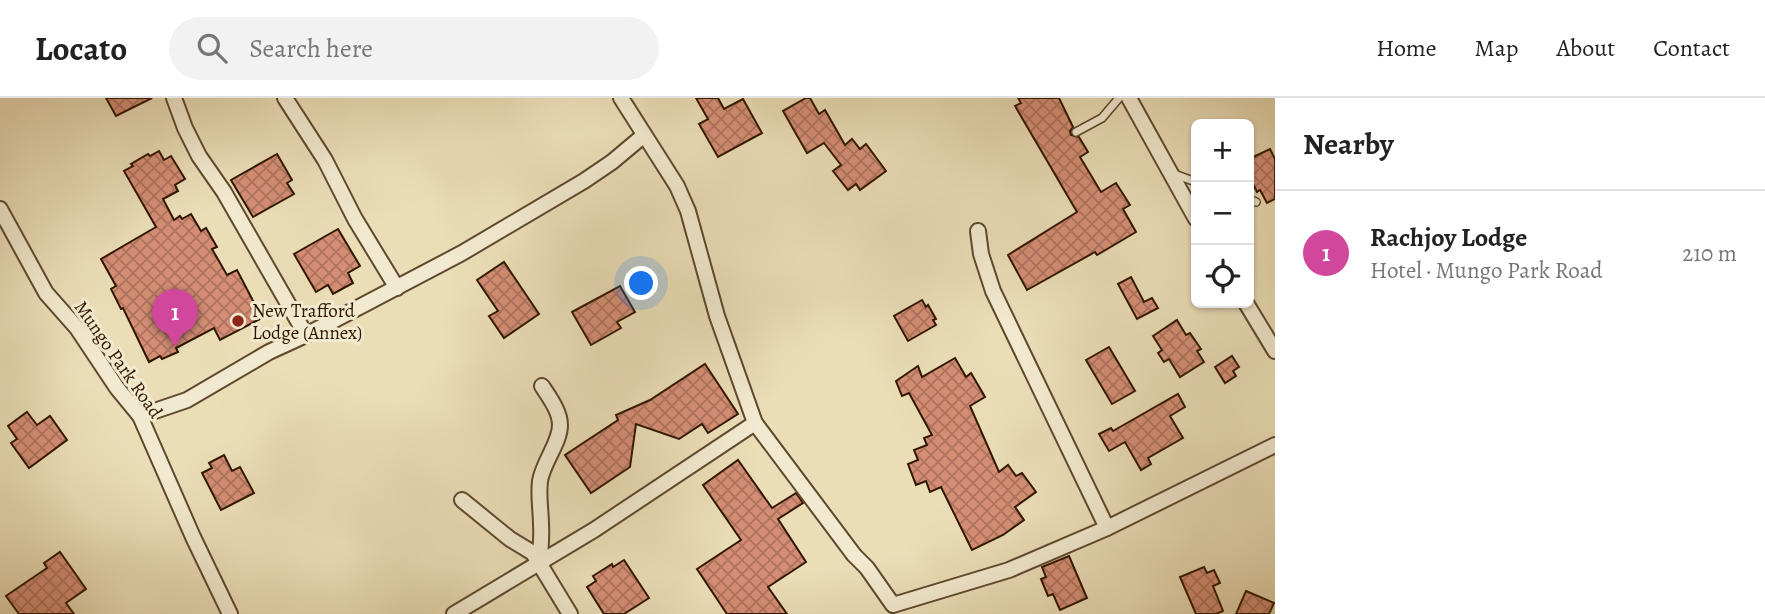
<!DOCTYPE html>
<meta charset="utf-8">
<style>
body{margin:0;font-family:Alegreya,serif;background:#f2f2f2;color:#222}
.controls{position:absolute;right:21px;top:21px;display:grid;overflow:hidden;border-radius:10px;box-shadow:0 2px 5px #0004}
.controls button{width:63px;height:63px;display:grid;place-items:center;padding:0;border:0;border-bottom:2px solid #e0e0e0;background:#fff;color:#222;font:35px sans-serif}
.you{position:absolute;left:642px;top:186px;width:24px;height:24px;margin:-18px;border:5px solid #fff;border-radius:50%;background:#1a73e8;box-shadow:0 0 0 10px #1a73e833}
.badge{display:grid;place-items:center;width:46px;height:46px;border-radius:50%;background:#8f2418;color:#fff;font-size:23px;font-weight:700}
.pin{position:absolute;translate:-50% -58px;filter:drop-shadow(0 2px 4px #0008)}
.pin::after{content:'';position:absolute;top:37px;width:24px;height:21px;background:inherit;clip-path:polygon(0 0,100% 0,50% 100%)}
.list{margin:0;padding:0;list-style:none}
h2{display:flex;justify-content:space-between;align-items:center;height:91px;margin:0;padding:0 28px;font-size:30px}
h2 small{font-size:23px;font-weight:400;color:#767676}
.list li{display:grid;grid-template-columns:46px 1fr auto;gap:21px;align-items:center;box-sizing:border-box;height:126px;padding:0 28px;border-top:2px solid #e0e0e0}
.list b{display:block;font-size:26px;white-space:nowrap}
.list p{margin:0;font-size:23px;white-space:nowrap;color:#767676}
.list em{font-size:23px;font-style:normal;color:#767676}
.icon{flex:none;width:38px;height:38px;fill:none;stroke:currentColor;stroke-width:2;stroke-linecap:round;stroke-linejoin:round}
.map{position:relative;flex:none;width:1275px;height:516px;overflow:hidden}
header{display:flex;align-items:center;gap:42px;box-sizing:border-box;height:98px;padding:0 35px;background:#fff;border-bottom:2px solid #e0e0e0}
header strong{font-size:33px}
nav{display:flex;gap:38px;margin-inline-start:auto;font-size:24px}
.search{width:490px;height:63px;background:#f2f2f2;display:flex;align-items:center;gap:18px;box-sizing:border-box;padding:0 24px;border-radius:38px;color:#767676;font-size:26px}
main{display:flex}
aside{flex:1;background:#fff}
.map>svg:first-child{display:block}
</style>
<header>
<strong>Locato</strong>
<div class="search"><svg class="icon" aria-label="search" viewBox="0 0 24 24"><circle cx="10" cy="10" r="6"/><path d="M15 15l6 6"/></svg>Search here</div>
<nav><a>Home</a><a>Map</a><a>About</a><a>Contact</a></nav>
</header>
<main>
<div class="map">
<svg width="1275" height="516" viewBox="0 0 1275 516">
<defs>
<pattern id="building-cross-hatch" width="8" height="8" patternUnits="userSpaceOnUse" patternTransform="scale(1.75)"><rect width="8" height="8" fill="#d58e75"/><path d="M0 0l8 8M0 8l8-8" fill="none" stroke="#ad735e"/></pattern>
</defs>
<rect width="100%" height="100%" fill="#ebdeb7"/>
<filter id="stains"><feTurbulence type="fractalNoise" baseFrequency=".00286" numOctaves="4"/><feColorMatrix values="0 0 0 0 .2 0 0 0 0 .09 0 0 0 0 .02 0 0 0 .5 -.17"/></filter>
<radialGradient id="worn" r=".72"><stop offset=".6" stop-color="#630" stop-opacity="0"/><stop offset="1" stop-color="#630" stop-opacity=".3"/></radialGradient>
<g fill="url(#building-cross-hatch)" stroke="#301600" stroke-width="2">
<path d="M 106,0 L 152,0 L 116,18 Z"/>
<path d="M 696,0 L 718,0 L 724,11 L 743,1 L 762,35 L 718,59 L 699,26 L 708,21 Z"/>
<path d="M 806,0 L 810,0 L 819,16 L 825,12 L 845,47 L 852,41 L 860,51 L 866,46 L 886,73 L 860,92 L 856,86 L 848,92 L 833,73 L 841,67 L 824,45 L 807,55 L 783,13 Z"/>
<path d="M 1018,0 L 1059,0 L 1073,29 L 1070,33 L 1071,37 L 1079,39 L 1088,54 L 1080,59 L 1101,94 L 1116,85 L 1130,107 L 1123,111 L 1136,134 L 1097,157 L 1095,154 L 1027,192 L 1008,157 L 1077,114 L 1015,8 L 1021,5 Z"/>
<path d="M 1270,51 L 1275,61 L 1275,101 L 1267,105 L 1260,92 L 1257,94 L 1249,78 L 1249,61 Z"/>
<path d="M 159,53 L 164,62 L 171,58 L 185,81 L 175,87 L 178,93 L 163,101 L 174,122 L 180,118 L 182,121 L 191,116 L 201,133 L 206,130 L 217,149 L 212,151 L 227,177 L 237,172 L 262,220 L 220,242 L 214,230 L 176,250 L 178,254 L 162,261 L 160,258 L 149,264 L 123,210 L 121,211 L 111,191 L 116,188 L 101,161 L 156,129 L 124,73 L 133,68 L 131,66 L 148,56 L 150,58 Z"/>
<path d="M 277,56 L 292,82 L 287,85 L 294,96 L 253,119 L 231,82 Z"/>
<path d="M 338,131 L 360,168 L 348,175 L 353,185 L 333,196 L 328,187 L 316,194 L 294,156 Z"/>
<path d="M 504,164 L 539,216 L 504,240 L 489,218 L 498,213 L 477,182 Z"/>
<path d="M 1131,179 L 1144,204 L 1152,200 L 1158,210 L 1137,221 L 1118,186 Z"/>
<path d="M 620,188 L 635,214 L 617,224 L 621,230 L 591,247 L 572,214 Z"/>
<path d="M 922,202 L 926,209 L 928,207 L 936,221 L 933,222 L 936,227 L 908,243 L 894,218 Z"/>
<path d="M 1177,222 L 1186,237 L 1190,235 L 1201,251 L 1197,253 L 1204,264 L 1180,279 L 1169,261 L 1164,264 L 1158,255 L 1162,252 L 1153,238 Z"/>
<path d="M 1109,249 L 1135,293 L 1112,306 L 1086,262 Z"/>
<path d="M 1232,258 L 1239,269 L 1233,273 L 1236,278 L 1225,285 L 1215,269 Z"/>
<path d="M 955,260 L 966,279 L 971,275 L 985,299 L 970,308 L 999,374 L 1008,367 L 1016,378 L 1022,375 L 1036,394 L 1015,409 L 1024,422 L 1003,437 L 972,452 L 941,389 L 930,394 L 926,383 L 916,387 L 908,366 L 918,362 L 914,352 L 927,347 L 924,340 L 932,337 L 909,295 L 902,298 L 896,283 L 918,268 L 922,279 Z"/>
<path d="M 705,266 L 738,316 L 708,335 L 702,326 L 679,341 L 636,326 L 630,369 L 591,395 L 565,357 L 618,322 L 616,317 L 650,302 Z"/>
<path d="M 1178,296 L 1185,309 L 1170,318 L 1183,340 L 1148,360 L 1151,366 L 1141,372 L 1125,344 L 1109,353 L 1099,336 L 1111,330 L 1113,333 Z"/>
<path d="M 27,314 L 37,327 L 50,318 L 67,342 L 29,370 L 11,345 L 17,341 L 8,328 Z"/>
<path d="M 224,357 L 232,373 L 240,369 L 254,395 L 221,412 L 202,375 L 212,370 L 209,365 Z"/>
<path d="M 738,362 L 772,410 L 796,395 L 803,405 L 778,421 L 806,464 L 768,489 L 787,516 L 727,516 L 697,471 L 741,442 L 703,387 Z"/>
<path d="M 60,454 L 86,491 L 66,505 L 74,516 L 19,516 L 6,498 L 47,470 L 44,465 Z"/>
<path d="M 1069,458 L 1087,500 L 1060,512 L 1053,496 L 1048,498 L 1041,481 L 1046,479 L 1042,469 Z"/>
<path d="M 624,462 L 649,500 L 624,516 L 604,516 L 587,489 L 596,483 L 593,478 L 612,466 L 613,469 Z"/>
<path d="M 1204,469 L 1207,475 L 1214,472 L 1220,485 L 1213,488 L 1223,513 L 1216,516 L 1196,516 L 1180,479 Z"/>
<path d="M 1246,493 L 1274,505 L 1269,516 L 1236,516 Z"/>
</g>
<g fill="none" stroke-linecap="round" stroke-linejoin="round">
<g stroke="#5f482e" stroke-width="10">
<g id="service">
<path d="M 1076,34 L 1102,20 L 1119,0"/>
<path d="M 1174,76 L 1196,84"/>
<path d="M 1249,101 L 1256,104"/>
</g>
</g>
<g stroke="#5f482e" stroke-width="18">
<g id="minor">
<path d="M 174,0 L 185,30 L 199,58 L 224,94 L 306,237"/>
<path d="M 285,0 L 325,62 L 355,121 L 397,190"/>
<path d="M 621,0 L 677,88 L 688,113 L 717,218 L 755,325 L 854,457 L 867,470 L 893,507 L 1009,472 L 1107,430 L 1275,347"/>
<path d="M 1129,0 L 1196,121"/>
<path d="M 0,111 L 46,195 L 77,230 L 117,290 L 140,318 L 193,439 L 230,516"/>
<path d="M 978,133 L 981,156 L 993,193 L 1107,430"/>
<path d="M 1246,205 L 1275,253"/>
<path d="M 140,318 L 187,302 L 269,254 L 306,237 L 462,155 L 584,83 L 612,64 L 643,38"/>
<path d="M 462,402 L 510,441 L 533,455 L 570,516"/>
<path d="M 540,465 C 540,453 542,439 541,427 C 541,412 538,399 540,383 C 543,364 560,345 560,327 C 560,313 549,299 542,288"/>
<path d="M 454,516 L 594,432 L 755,325"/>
</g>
</g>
<use href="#service" stroke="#f2ead0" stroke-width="7"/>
<use href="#minor" stroke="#f2ead0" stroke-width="14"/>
</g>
<circle fill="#8f2418" stroke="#f2ead0" stroke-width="2.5" cx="238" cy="223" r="7"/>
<g text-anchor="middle" stroke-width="6" stroke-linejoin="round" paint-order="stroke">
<g font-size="19" fill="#301600" stroke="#f2ead0" text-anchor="start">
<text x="252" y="219">New Trafford<tspan x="252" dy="22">Lodge (Annex)</tspan></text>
</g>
<g font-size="19" fill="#301600" stroke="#f2ead0">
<text transform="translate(119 261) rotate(55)" y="7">Mungo Park Road</text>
</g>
</g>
<rect width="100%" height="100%" filter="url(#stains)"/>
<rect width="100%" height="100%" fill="url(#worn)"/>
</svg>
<div class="controls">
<button>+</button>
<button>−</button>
<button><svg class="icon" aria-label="locate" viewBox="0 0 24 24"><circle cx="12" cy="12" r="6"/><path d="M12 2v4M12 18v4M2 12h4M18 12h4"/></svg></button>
</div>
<div class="you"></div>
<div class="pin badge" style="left:175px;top:249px;background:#d1479c">1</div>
</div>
<aside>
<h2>Nearby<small></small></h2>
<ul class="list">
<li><span class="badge" style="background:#d1479c">1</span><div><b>Rachjoy Lodge</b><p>Hotel · Mungo Park Road</p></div><em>210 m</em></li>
</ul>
</aside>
</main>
